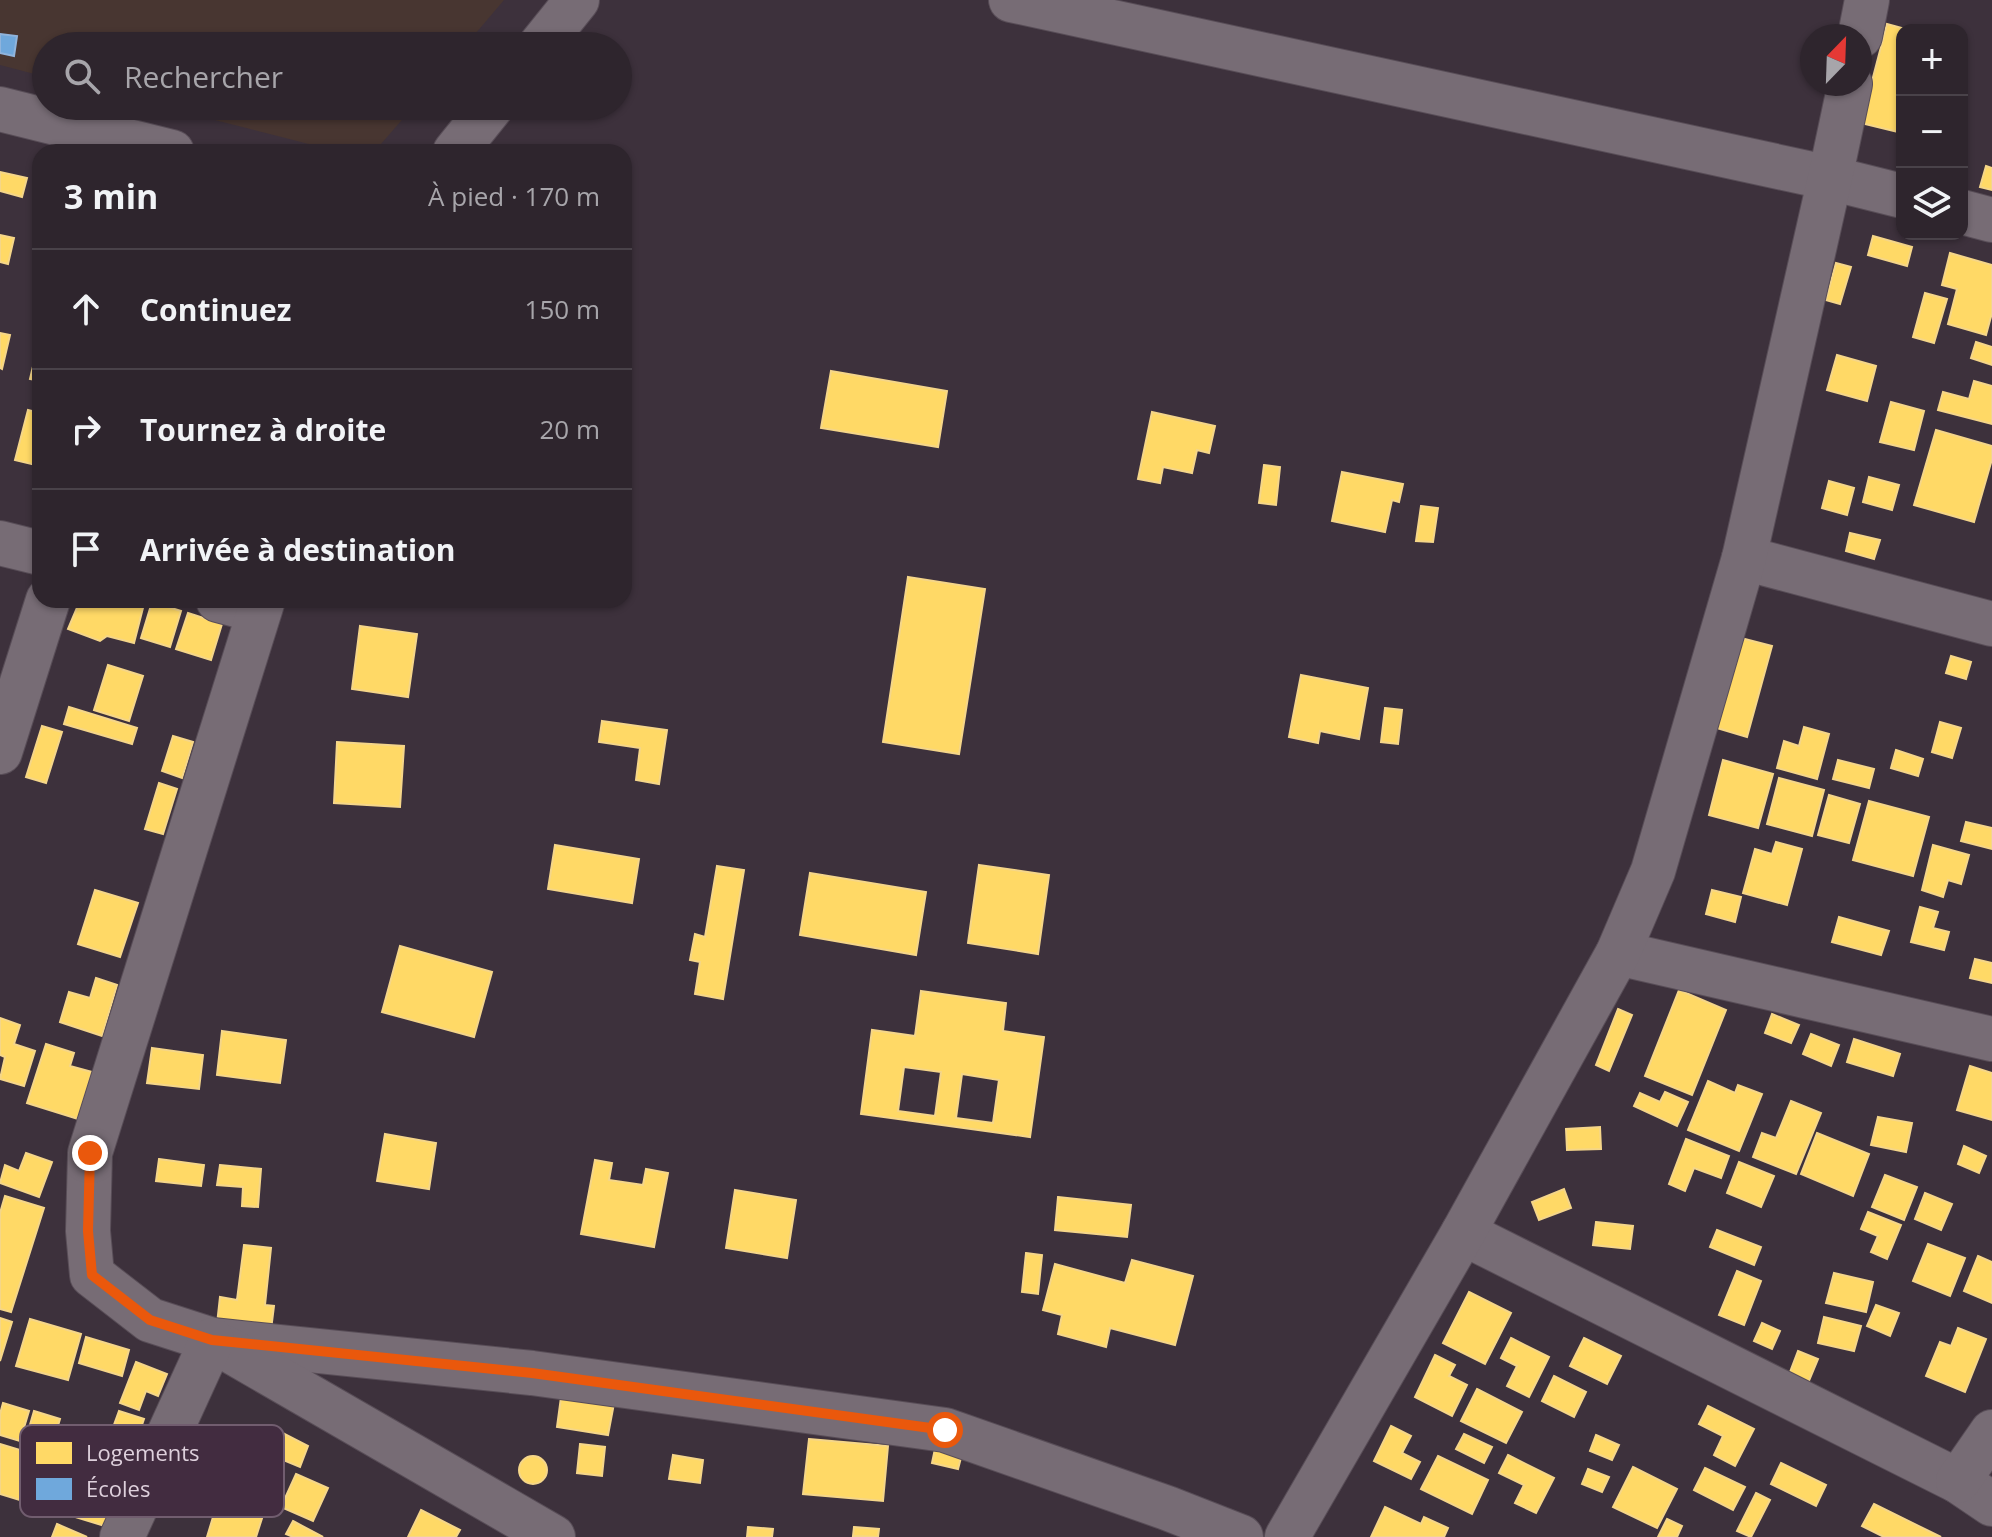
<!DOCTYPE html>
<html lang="fr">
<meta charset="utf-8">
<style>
body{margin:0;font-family:"Open Sans",sans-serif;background:#3a3139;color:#f1f3f6}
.controls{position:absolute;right:24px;top:24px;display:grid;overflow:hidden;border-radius:16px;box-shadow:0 2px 6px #0004}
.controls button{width:72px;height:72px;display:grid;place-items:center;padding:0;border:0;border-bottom:2px solid #494249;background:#2e252d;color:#f1f3f6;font:40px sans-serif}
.compass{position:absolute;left:1800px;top:24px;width:72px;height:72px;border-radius:50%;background:#2e252d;box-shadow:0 2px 6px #0004;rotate:23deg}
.stop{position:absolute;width:24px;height:24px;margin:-18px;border:6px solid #ea580c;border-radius:50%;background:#fff}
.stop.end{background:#ea580c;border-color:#fff;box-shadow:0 2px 8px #0008}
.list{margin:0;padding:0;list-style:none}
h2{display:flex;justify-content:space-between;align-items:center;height:104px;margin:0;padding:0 32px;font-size:34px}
h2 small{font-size:26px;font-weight:400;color:#a7a5aa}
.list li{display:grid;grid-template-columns:52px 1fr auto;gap:24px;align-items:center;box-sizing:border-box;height:120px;padding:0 32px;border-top:2px solid #494249}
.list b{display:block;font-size:30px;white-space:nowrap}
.list em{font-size:26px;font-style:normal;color:#a7a5aa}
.icon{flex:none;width:44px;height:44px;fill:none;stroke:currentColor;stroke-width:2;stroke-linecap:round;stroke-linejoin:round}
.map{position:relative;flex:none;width:1992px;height:1537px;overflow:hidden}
.search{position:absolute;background:#2e252d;box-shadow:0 2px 6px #0004;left:32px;top:32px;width:600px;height:88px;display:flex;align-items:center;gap:20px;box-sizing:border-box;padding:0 28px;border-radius:44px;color:#a7a5aa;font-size:30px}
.panel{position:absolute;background:#2e252d;box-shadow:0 2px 6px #0004;left:32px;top:144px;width:600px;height:464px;border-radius:24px}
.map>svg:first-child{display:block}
</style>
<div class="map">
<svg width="1992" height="1537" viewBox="0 0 1992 1537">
<rect width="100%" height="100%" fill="#3d313c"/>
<g fill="#483631">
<path d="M 0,0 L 504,0 L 465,46 L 46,46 L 46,77 L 0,65 Z"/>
<path d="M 160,106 L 414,106 L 374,152 L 340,152 Z"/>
</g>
<g fill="#ffd966" stroke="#f5d689" stroke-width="2" fill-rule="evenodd">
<path d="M 1887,24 L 1909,30 L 1902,30 L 1902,133 L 1861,123 Z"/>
<path d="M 1986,166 L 1992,168 L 1992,190 L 1980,187 Z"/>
<path d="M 0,172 L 27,178 L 22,197 L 0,191 Z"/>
<path d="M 0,235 L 14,238 L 8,264 L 0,262 Z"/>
<path d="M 1873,236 L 1912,247 L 1907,266 L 1868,255 Z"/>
<path d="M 1950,253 L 1992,265 L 1992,313 L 1986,335 L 1948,324 L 1957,289 L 1942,285 Z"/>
<path d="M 1836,263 L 1851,267 L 1840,304 L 1826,300 Z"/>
<path d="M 1925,293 L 1947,299 L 1934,343 L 1913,337 Z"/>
<path d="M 0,333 L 10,335 L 2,369 L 0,368 Z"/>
<path d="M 40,337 L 40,381 L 30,379 Z"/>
<path d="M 1976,342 L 1992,347 L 1992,365 L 1971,358 Z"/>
<path d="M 1837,355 L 1876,366 L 1867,401 L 1827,390 Z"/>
<path d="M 831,371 L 947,391 L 938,447 L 821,428 Z"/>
<path d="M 1974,381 L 1992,386 L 1992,424 L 1938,410 L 1943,392 L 1969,399 Z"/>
<path d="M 1891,402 L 1924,411 L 1914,450 L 1880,442 Z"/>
<path d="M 28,410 L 40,413 L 40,466 L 15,460 Z"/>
<path d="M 1152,412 L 1215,426 L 1209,453 L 1197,450 L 1192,473 L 1163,467 L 1160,483 L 1138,479 Z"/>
<path d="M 1936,430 L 1992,446 L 1992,459 L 1974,522 L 1914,505 Z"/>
<path d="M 1264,465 L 1280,467 L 1276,505 L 1259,503 Z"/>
<path d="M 1342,472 L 1403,484 L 1399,502 L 1392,500 L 1385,532 L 1332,521 Z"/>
<path d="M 1869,477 L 1899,485 L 1892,510 L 1863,502 Z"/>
<path d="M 1829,481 L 1854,488 L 1847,515 L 1822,508 Z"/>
<path d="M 1421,506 L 1438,508 L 1433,542 L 1416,541 Z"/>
<path d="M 1850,533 L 1880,540 L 1874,559 L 1846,551 Z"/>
<path d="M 908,577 L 985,589 L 959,754 L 883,742 Z"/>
<path d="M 85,600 L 145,600 L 134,643 L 107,636 L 100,641 L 68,629 L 79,603 Z"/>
<path d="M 152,602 L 181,611 L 170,647 L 141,638 Z"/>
<path d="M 188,613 L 222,624 L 211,660 L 176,649 Z"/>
<path d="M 360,626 L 417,634 L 408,697 L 352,689 Z"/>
<path d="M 1741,638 L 1772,646 L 1747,737 L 1717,728 Z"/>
<path d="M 1951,656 L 1971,662 L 1966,679 L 1946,673 Z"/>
<path d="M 108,665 L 143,676 L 129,721 L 94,710 Z"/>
<path d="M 1301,675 L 1368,688 L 1359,739 L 1320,731 L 1318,743 L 1289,737 Z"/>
<path d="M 69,707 L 137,728 L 132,744 L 64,724 Z"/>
<path d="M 1385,708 L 1402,710 L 1398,744 L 1381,742 Z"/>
<path d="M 602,721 L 667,730 L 659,784 L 636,780 L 640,748 L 599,742 Z"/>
<path d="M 1940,722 L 1961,728 L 1952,758 L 1932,752 Z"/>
<path d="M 42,726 L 62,732 L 46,783 L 26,777 Z"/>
<path d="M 1804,727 L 1829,734 L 1817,779 L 1777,768 L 1784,741 L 1799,746 Z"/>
<path d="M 173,736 L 193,742 L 182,778 L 162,771 Z"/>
<path d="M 337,742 L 404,746 L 400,807 L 334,803 Z"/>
<path d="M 1896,750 L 1923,759 L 1918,776 L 1891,768 Z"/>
<path d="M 1723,760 L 1773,774 L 1758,828 L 1709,815 Z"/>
<path d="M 1838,760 L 1874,769 L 1869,788 L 1833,779 Z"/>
<path d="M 1779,778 L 1824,790 L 1812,836 L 1767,824 Z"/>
<path d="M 159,783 L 177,789 L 163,834 L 145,829 Z"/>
<path d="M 1829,795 L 1860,804 L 1849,843 L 1818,835 Z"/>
<path d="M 1869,801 L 1929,817 L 1913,876 L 1853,860 Z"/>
<path d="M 1966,822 L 1992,828 L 1992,849 L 1961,841 Z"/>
<path d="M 1776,842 L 1802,849 L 1787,905 L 1743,893 L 1755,849 L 1772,854 Z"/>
<path d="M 555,845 L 639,859 L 632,903 L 548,889 Z"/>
<path d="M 1933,845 L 1969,855 L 1961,884 L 1948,880 L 1943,897 L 1922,890 Z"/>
<path d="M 979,865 L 1049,875 L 1038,954 L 968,943 Z"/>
<path d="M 717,866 L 744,870 L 723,999 L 695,994 L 700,962 L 690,960 L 695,934 L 705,937 Z"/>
<path d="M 810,873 L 926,892 L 916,955 L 800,935 Z"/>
<path d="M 95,890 L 138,903 L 120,957 L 78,944 Z"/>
<path d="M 1712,890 L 1741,897 L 1735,922 L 1706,914 Z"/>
<path d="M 1920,907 L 1938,912 L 1933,928 L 1949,932 L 1944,950 L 1911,942 Z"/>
<path d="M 1839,917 L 1889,931 L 1881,955 L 1832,942 Z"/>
<path d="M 400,946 L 492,972 L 474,1037 L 382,1012 Z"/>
<path d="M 1975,959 L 1992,963 L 1992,983 L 1970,978 Z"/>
<path d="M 96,978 L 117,985 L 102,1036 L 60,1022 L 69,992 L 90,998 Z"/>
<path d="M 1679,990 L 1726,1010 L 1692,1095 L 1645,1076 Z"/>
<path d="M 921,991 L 1006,1003 L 1003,1031 L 1044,1037 L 1030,1137 L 861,1114 L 872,1030 L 915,1036 ZM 904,1067 L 941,1072 L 935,1116 L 898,1111 ZM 962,1074 L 999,1080 L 993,1123 L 956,1118 Z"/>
<path d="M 1618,1009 L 1632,1015 L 1609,1071 L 1596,1065 Z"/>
<path d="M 1772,1014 L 1799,1025 L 1791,1043 L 1765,1033 Z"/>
<path d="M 0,1018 L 20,1025 L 14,1044 L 35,1051 L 24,1086 L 0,1079 L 5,1057 L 0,1055 Z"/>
<path d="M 222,1031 L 286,1040 L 280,1083 L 217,1075 Z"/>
<path d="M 1811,1034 L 1839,1045 L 1831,1066 L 1803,1054 Z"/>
<path d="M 1854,1039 L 1900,1054 L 1893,1076 L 1847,1062 Z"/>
<path d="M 46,1044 L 74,1053 L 70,1066 L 92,1072 L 78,1119 L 27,1103 Z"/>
<path d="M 152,1048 L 203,1055 L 199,1089 L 147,1083 Z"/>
<path d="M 1970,1066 L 1992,1073 L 1992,1120 L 1957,1110 Z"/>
<path d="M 1708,1081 L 1735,1093 L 1738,1085 L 1762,1094 L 1739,1151 L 1688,1130 Z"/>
<path d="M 1665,1092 L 1688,1102 L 1677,1126 L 1634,1106 L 1640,1093 L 1660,1102 Z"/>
<path d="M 1791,1101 L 1821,1113 L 1796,1174 L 1753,1157 L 1762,1133 L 1776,1138 Z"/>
<path d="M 1878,1117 L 1912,1123 L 1906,1152 L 1871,1145 Z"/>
<path d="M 1600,1127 L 1601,1149 L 1567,1150 L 1566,1129 Z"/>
<path d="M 1817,1133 L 1869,1154 L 1853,1196 L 1801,1174 Z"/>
<path d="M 385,1134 L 436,1143 L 429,1189 L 377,1181 Z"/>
<path d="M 1686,1139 L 1729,1156 L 1721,1178 L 1694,1168 L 1685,1191 L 1669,1184 Z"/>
<path d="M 1964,1146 L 1986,1156 L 1979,1173 L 1958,1164 Z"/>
<path d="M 26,1153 L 52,1162 L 39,1197 L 0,1183 L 5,1165 L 19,1171 Z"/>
<path d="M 159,1159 L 204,1165 L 201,1186 L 156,1181 Z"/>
<path d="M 595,1160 L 612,1163 L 609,1180 L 643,1185 L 646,1169 L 668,1173 L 654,1247 L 581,1234 Z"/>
<path d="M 1739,1162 L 1774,1176 L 1761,1207 L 1727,1193 Z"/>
<path d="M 220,1165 L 261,1169 L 258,1207 L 242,1206 L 243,1187 L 217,1185 Z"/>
<path d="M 1885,1175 L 1917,1187 L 1904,1220 L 1872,1207 Z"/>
<path d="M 1564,1189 L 1571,1208 L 1539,1220 L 1532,1202 Z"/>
<path d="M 735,1190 L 796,1200 L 787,1258 L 726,1248 Z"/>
<path d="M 1925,1193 L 1952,1204 L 1941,1230 L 1915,1219 Z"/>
<path d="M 5,1196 L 44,1208 L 11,1312 L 0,1309 L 0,1213 Z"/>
<path d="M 1058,1197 L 1131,1205 L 1127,1237 L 1055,1230 Z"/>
<path d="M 1868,1212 L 1901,1225 L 1887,1259 L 1871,1252 L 1878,1236 L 1861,1229 Z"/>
<path d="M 1596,1222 L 1633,1226 L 1630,1249 L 1593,1245 Z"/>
<path d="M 1717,1230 L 1761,1247 L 1754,1265 L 1710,1247 Z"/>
<path d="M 1928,1244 L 1965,1258 L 1950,1296 L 1913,1281 Z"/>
<path d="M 244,1245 L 271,1248 L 265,1305 L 274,1306 L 271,1330 L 217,1324 L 220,1297 L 237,1300 Z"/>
<path d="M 1026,1253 L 1042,1255 L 1038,1294 L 1022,1292 Z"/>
<path d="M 1978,1256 L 1992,1262 L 1992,1303 L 1964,1291 Z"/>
<path d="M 1132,1260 L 1193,1276 L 1175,1345 L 1110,1328 L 1106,1347 L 1058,1334 L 1062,1315 L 1043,1310 L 1055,1264 L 1125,1283 Z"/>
<path d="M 1737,1271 L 1761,1281 L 1744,1325 L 1719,1315 Z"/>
<path d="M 1834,1273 L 1873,1282 L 1866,1312 L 1826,1303 Z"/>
<path d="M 1469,1292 L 1511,1313 L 1485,1364 L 1443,1343 Z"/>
<path d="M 1876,1305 L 1899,1313 L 1890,1336 L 1867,1326 Z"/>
<path d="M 1824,1317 L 1861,1326 L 1854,1351 L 1818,1343 Z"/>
<path d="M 0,1318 L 12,1322 L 0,1361 Z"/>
<path d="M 30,1319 L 81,1334 L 68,1380 L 16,1366 Z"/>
<path d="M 1762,1323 L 1780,1331 L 1772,1349 L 1754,1341 Z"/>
<path d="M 1958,1328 L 1986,1339 L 1965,1392 L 1926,1376 L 1940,1342 L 1951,1346 Z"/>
<path d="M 86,1337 L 129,1350 L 122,1376 L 79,1363 Z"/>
<path d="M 1511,1338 L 1549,1357 L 1529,1397 L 1507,1386 L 1517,1366 L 1501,1358 Z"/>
<path d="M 1584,1338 L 1621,1356 L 1607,1384 L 1570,1366 Z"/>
<path d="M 1798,1351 L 1818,1359 L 1806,1388 L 1787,1380 Z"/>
<path d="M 1435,1355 L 1455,1365 L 1449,1376 L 1467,1385 L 1452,1416 L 1415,1397 Z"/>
<path d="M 136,1362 L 167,1374 L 158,1396 L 146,1391 L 139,1410 L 120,1403 Z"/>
<path d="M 1554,1376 L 1586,1392 L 1574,1417 L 1542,1401 Z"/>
<path d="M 1477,1389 L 1522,1412 L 1506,1443 L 1461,1421 Z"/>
<path d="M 562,1390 L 615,1398 L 608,1435 L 557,1427 Z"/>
<path d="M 3,1403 L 29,1411 L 20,1441 L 0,1435 L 0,1414 Z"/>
<path d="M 1708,1406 L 1754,1429 L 1735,1466 L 1714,1455 L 1723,1436 L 1699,1424 Z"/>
<path d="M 34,1411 L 60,1419 L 51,1449 L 25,1442 Z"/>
<path d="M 119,1411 L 144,1419 L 128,1467 L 102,1458 Z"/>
<path d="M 267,1425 L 308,1446 L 300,1467 L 281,1459 L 256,1537 L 207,1537 L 236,1441 Z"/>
<path d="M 1391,1426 L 1411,1436 L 1402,1453 L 1420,1462 L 1411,1479 L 1374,1461 Z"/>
<path d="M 1464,1434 L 1492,1447 L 1484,1463 L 1456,1449 Z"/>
<path d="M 1596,1435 L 1619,1445 L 1612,1460 L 1590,1451 Z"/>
<path d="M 809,1439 L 888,1446 L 883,1501 L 803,1494 Z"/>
<path d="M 0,1444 L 122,1481 L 108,1527 L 0,1494 Z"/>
<path d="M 580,1444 L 605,1447 L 602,1476 L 577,1473 Z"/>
<path d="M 936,1444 L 963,1450 L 958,1469 L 932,1463 Z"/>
<path d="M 673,1455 L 703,1460 L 700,1483 L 669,1479 Z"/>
<path d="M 1508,1455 L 1554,1478 L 1536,1513 L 1515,1503 L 1524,1485 L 1499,1473 Z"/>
<path d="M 1438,1456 L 1488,1480 L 1472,1514 L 1421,1489 Z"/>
<circle cx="533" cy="1470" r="14"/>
<path d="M 1781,1463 L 1826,1485 L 1816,1506 L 1771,1484 Z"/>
<path d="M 1633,1467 L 1677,1489 L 1657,1528 L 1613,1507 Z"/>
<path d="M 1705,1468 L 1745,1487 L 1733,1510 L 1694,1490 Z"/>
<path d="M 1588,1469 L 1609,1477 L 1602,1492 L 1582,1484 Z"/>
<path d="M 296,1474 L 328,1488 L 313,1521 L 281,1507 Z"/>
<path d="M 1756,1493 L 1770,1500 L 1751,1537 L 1737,1531 Z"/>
<path d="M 1874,1504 L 1941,1537 L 1884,1537 L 1862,1526 Z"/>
<path d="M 1385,1507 L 1421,1524 L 1424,1517 L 1448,1528 L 1444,1537 L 1371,1537 Z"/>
<path d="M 421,1510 L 460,1530 L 456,1537 L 408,1537 Z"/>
<path d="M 1667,1519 L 1682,1526 L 1677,1537 L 1658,1537 Z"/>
<path d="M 293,1521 L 323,1537 L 293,1537 L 286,1534 Z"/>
<path d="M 57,1524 L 87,1537 L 52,1537 Z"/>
<path d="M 748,1527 L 773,1529 L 772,1537 L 747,1537 Z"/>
<path d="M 854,1527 L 879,1529 L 878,1537 L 853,1536 Z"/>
</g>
<path fill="#6fa8dc" stroke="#90b4dc" stroke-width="2" d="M 0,34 L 17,36 L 14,56 L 0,53 Z"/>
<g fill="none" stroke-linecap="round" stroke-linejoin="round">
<g stroke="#584d57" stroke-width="46">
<g id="street">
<path d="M 1011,0 L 1830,178 L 1902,196"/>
<path d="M 1860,36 L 1867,0"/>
<path d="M 540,46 L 577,0"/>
<path d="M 0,109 L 172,152"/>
<path d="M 455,152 L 492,106"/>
<path d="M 1962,212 L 1992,220"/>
<path d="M 0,543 L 40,553"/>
<path d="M 1744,558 L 1992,624"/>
<path d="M 218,600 L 259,611"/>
<path d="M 263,600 L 90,1153 L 88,1231 L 92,1275 L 150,1320 L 212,1340 L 532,1373 L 945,1430 L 1167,1508 L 1241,1537"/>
<path d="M 0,752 L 48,600"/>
<path d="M 1618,953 L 1992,1039"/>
<path d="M 1463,1233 L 1958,1481 L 1992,1504"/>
<path d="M 224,1347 L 553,1537"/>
<path d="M 1958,1481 L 1992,1432"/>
<path d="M 122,1537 L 212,1340"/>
<path d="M 1287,1537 L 1463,1233 L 1618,953 L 1653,871 L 1744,558 L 1830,178 L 1850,84"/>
</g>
</g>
<use href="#street" stroke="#776c75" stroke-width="44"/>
</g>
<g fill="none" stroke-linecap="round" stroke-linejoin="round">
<path stroke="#ea580c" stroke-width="10" d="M 90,1153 L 88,1231 L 92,1275 L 150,1320 L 212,1340 L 532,1373 L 945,1430"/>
</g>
<rect x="20" y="1425" width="264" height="92" rx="12" fill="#422c40" stroke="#715d6f" stroke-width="2"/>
<rect x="36" y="1442" width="36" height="22" fill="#ffd966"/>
<rect x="36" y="1478" width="36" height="22" fill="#6fa8dc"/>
<g font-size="22" fill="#ded0dc">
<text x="86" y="1461">Logements</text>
<text x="86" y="1497">Écoles</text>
</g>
</svg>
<div class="controls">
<button>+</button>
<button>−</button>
<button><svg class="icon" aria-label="layers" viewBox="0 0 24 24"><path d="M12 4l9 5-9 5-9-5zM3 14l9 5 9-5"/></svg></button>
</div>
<svg class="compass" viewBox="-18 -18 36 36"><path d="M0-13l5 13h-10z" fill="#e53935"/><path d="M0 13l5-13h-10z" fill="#a7a5aa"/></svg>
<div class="stop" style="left:945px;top:1430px"></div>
<div class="stop end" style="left:90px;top:1153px"></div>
<div class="search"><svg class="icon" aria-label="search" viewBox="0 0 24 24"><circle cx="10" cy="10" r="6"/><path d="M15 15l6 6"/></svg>Rechercher</div>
<section class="panel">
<h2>3 min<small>À pied · 170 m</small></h2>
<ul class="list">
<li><svg class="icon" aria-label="ahead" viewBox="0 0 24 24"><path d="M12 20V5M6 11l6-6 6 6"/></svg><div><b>Continuez</b></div><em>150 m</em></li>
<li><svg class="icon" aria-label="right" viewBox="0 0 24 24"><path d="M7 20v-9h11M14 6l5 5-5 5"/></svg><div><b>Tournez à droite</b></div><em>20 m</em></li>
<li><svg class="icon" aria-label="arrive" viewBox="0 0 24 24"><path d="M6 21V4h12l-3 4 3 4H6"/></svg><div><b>Arrivée à destination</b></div></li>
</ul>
</section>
</div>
